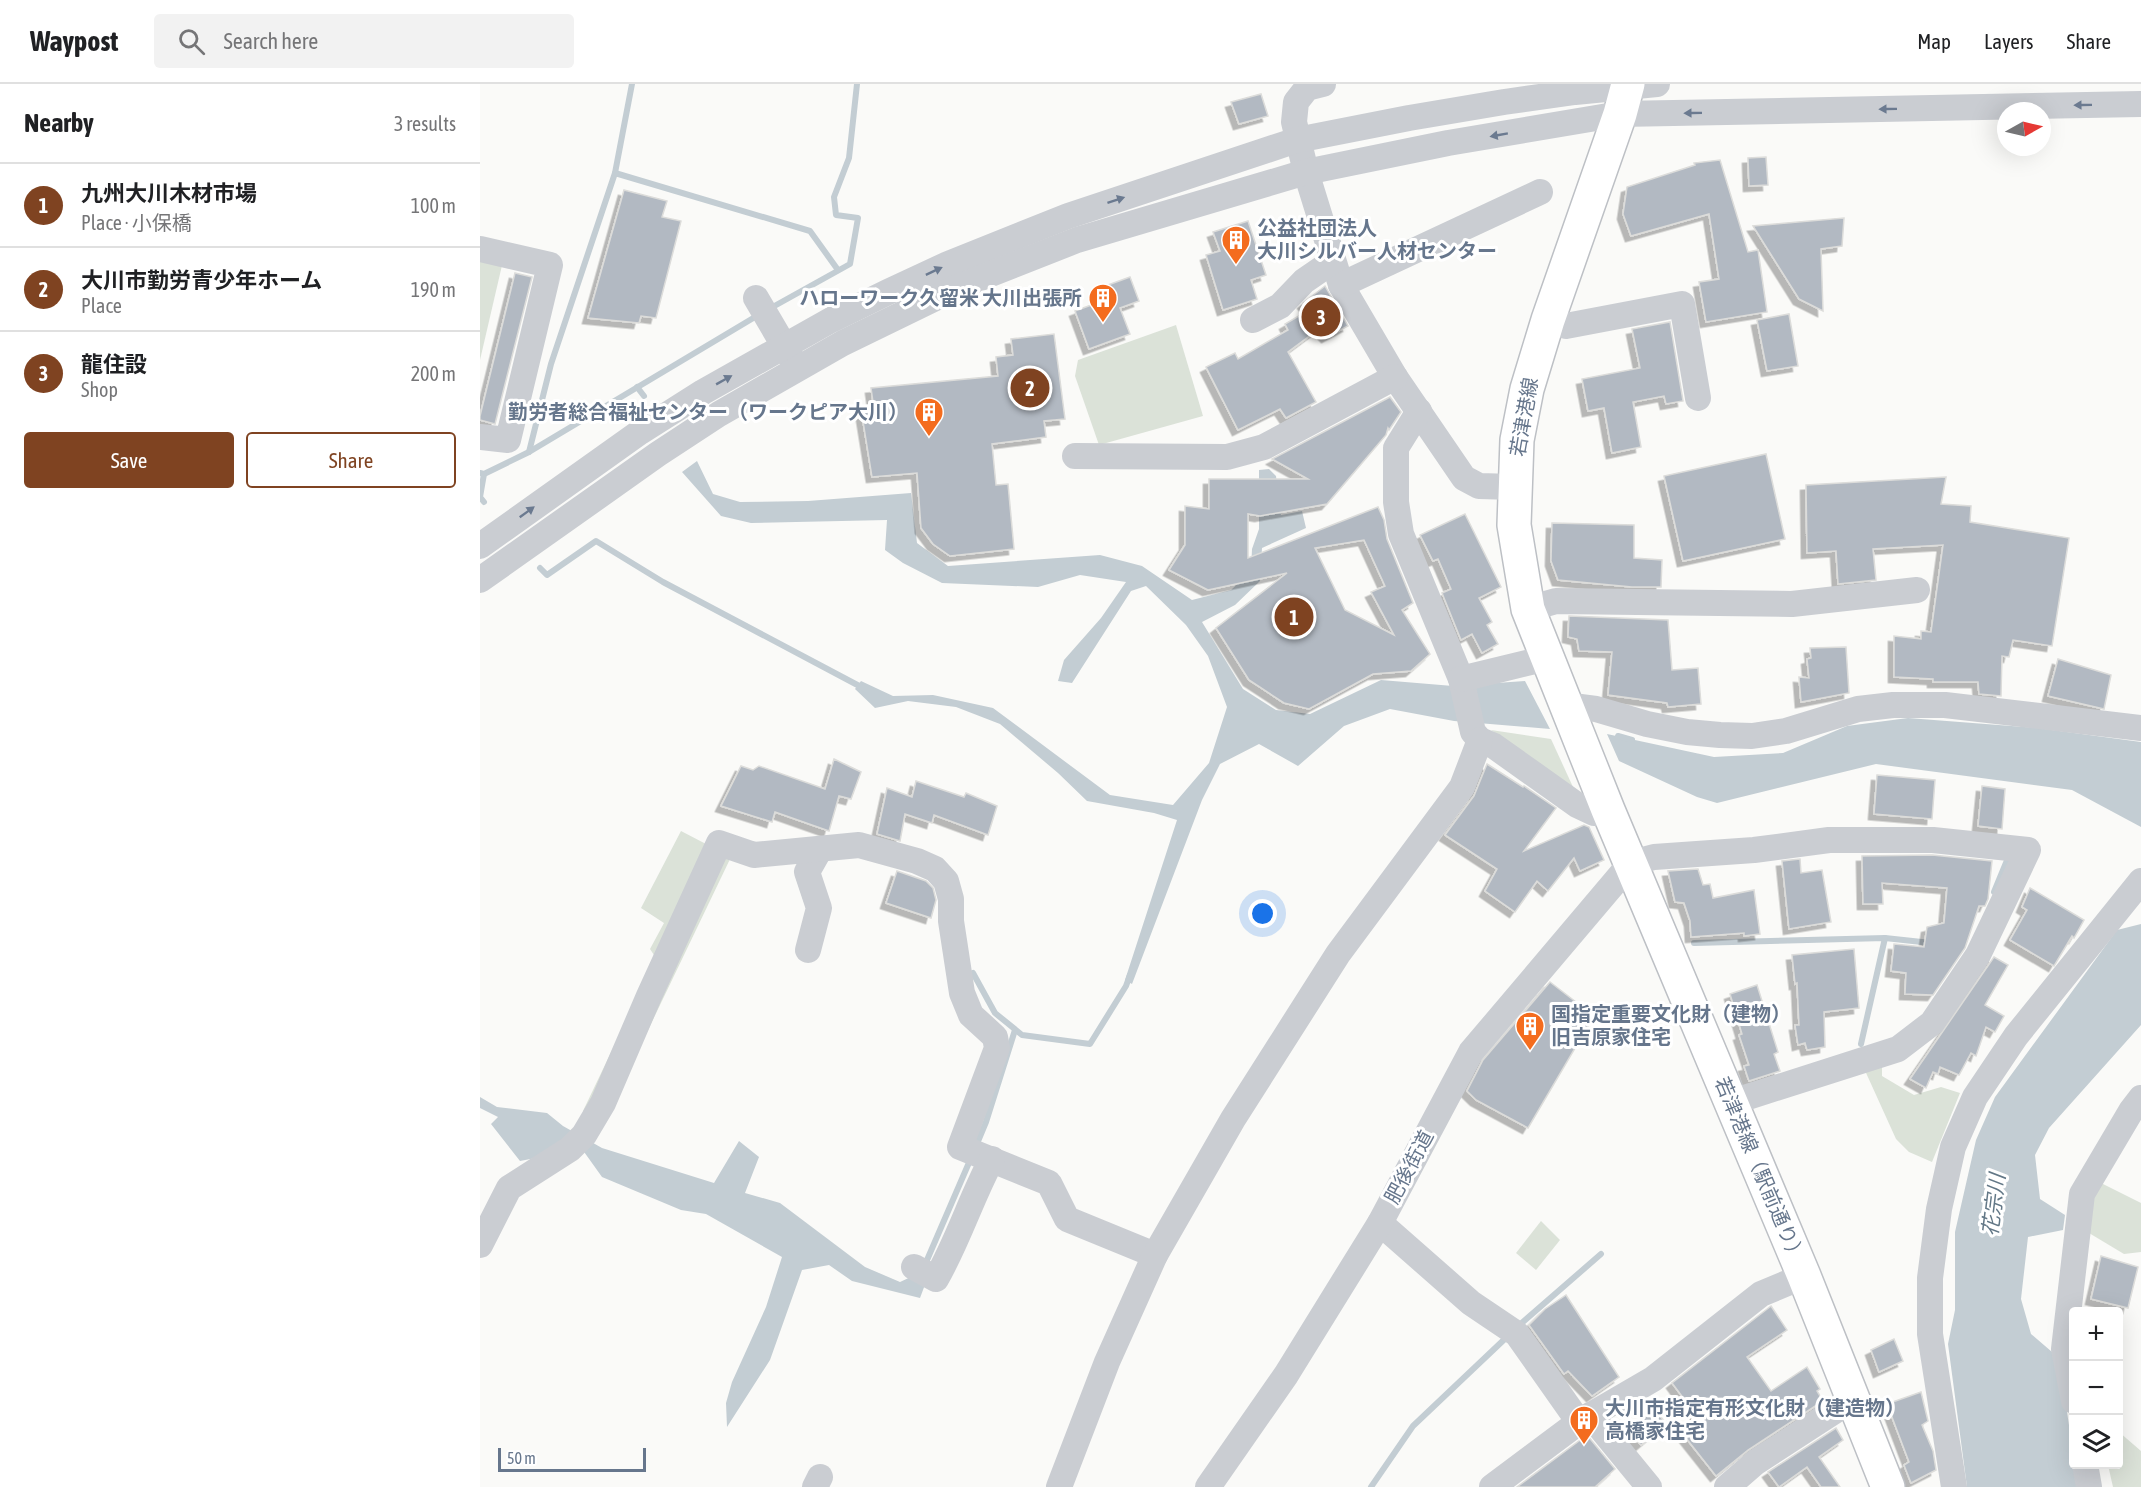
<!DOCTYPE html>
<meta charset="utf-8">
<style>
body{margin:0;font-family:"Asap Condensed","Noto Sans JP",sans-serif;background:#f2f2f2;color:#202124}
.controls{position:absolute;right:18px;bottom:18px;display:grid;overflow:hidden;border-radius:6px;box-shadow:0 6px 24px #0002}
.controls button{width:54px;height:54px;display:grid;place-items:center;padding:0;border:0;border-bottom:2px solid #e0e0e0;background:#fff;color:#202124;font:30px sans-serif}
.compass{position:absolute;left:1517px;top:18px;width:54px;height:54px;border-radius:50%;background:#fff;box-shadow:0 6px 24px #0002;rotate:82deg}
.scale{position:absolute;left:18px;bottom:15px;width:148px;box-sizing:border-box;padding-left:6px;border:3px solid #66768c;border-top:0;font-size:16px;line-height:21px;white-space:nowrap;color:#66768c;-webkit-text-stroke:4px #fff;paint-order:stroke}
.you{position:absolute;left:783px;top:830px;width:21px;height:21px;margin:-15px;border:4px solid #fff;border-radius:50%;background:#1a73e8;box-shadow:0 0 0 9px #1a73e833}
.badge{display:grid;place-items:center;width:39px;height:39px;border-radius:50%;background:#7f4321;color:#fff;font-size:20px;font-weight:700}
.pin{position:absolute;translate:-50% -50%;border:3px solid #fff;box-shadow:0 2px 6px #0006}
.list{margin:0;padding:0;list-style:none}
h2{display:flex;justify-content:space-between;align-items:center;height:78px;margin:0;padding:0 24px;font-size:26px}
h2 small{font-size:20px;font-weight:400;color:#757577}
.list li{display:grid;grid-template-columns:39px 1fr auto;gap:18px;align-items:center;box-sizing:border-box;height:84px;padding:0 24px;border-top:2px solid #e0e0e0}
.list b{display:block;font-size:22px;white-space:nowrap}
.list p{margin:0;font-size:20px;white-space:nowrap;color:#757577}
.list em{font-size:20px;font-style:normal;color:#757577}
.actions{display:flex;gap:12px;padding:18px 24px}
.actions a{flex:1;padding:14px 0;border:2px solid #7f4321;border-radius:6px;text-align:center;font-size:21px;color:#7f4321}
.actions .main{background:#7f4321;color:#fff}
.icon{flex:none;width:33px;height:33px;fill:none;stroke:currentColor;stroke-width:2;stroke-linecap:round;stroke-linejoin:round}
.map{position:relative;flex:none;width:1661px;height:1403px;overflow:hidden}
header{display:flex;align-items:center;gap:36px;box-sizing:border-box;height:84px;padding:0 30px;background:#fff;border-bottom:2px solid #e0e0e0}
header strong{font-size:28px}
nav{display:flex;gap:33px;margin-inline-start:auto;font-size:21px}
.search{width:420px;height:54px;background:#f2f2f2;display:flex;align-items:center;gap:15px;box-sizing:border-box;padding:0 21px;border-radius:6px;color:#757577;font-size:22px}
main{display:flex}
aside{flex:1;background:#fff}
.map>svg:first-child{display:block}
</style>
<header>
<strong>Waypost</strong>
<div class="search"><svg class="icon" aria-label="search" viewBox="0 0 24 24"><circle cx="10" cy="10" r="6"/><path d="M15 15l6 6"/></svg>Search here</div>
<nav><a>Map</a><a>Layers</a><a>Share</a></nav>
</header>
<main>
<aside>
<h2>Nearby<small>3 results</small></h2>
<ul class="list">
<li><span class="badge">1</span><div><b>九州大川木材市場</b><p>Place · 小保橋</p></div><em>100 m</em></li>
<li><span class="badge">2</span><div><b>大川市勤労青少年ホーム</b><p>Place</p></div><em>190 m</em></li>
<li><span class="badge">3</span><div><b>龍住設</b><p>Shop</p></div><em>200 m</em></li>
</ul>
<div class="actions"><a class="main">Save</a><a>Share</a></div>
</aside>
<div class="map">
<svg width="1661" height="1403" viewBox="0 0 1661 1403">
<defs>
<filter id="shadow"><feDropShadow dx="-5.5" dy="5.5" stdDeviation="0" flood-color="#0004"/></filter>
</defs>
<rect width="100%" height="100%" fill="#fafaf8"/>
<g fill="#dbe2d8">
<path d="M 0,172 L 23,177 L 0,276 Z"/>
<path d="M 696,241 L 723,332 L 619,361 L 595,292 L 598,276 Z"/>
<path d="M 1011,646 L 1071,655 L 1093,703 Z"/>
<path d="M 201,747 L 251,773 L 122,1042 L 103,1027 L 176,874 L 170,865 L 184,839 L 161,824 Z"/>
<path d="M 1402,975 L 1402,992 L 1434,1011 L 1461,1003 L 1480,1009 L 1452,1078 L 1429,1068 L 1416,1055 L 1382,980 Z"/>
<path d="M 1619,1098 L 1661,1119 L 1661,1168 L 1644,1170 L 1609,1149 L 1613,1115 Z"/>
<path d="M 1061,1137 L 1080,1156 L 1056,1186 L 1036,1169 Z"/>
<path d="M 1639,1348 L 1661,1367 L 1661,1403 L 1633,1403 L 1628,1381 L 1638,1380 Z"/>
</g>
<g fill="#c3cdd3">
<path d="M 217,377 L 233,410 L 260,418 L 328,417 L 431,409 L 437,459 L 468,482 L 620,471 L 662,482 L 712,516 L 751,506 L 771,487 L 772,465 L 779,445 L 779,386 L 789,385 L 796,392 L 801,431 L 822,427 L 826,444 L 782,464 L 780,497 L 755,521 L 722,538 L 763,605 L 796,626 L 830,630 L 901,596 L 973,602 L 1045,597 L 1070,645 L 974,637 L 910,625 L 864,642 L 818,682 L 779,660 L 740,680 L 722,716 L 652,900 L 645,896 L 697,736 L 674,729 L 607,717 L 578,689 L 520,640 L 476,623 L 428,617 L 395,624 L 375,605 L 381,597 L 413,612 L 453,611 L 513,624 L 630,711 L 693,721 L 729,679 L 747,623 L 728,572 L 706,541 L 666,502 L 651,507 L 592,599 L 578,597 L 584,576 L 621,534 L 646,498 L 600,491 L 558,503 L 462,499 L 423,479 L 405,466 L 407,436 L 271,439 L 241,432 L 202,388 Z"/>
<path d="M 1428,634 L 1557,644 L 1661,658 L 1661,743 L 1592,706 L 1396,680 L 1237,719 L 1217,713 L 1139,677 L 1127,650 L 1234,673 L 1303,669 L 1367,642 Z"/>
<path d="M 1661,840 L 1661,941 L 1569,1044 L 1555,1071 L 1560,1115 L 1585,1131 L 1583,1146 L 1548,1153 L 1541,1215 L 1551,1250 L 1579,1274 L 1593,1368 L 1594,1380 L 1599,1403 L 1487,1403 L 1468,1260 L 1475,1226 L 1475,1148 L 1496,1056 L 1515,1013 L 1637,846 Z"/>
<path d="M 0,1013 L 17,1023 L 67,1029 L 83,1042 L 122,1064 L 234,1099 L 259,1057 L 279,1073 L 265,1109 L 300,1119 L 385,1183 L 420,1198 L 435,1191 L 446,1198 L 440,1214 L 372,1197 L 349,1181 L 322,1186 L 290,1276 L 247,1343 L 246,1319 L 252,1298 L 286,1223 L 302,1173 L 226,1130 L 201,1126 L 122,1093 L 102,1065 L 40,1077 L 11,1040 L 18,1033 L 0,1024 Z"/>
</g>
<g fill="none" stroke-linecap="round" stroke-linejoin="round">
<g stroke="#c3cdd3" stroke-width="6">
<path d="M 135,89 L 330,147 L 358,186"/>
<path d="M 289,225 L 370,180 L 378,134 L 356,131 L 354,113 L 369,74 L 377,0"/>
<path d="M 157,303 L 164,312"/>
<path d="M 49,368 L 71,280 L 135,89 L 152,0"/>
<path d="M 0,389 L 4,390 L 49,368 L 280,230"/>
<path d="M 4,418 L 0,413 L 4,390"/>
<path d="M 60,484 L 67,491 L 116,457 L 183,498 L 385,605"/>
<path d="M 1138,652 L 1152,656"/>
<path d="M 1514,808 L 1528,774"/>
<path d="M 1214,859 L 1405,854 L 1451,859"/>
<path d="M 493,889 L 515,929 L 542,951 L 610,960 L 646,902 L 650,891"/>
<path d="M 1381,960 L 1405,854"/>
<path d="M 496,1062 L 506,1038 L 535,946"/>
<path d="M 444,1183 L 491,1074"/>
<path d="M 1036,1244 L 1121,1170"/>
<path d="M 891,1403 L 933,1342 L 1029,1251"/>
</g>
</g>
<g fill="#b2b9c2" stroke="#dcdcda" stroke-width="1.5" fill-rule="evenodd" filter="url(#shadow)">
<path d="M 781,10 L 788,32 L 759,40 L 751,18 Z"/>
<path d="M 1286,73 L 1288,101 L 1269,102 L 1268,74 Z"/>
<path d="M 1240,76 L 1268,168 L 1278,166 L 1287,228 L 1226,238 L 1219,198 L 1239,195 L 1229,130 L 1151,152 L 1143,130 L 1147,103 L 1215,81 L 1214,79 Z"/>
<path d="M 144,106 L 187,117 L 182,133 L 201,137 L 176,234 L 161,232 L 159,239 L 108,234 Z"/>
<path d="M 1364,134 L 1362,162 L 1341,165 L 1343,227 L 1319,215 L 1273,142 Z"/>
<path d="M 768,137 L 786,191 L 771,196 L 777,215 L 743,226 L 726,171 L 740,167 L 733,148 Z"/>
<path d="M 35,189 L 52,193 L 15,340 L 0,336 L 0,332 Z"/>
<path d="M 650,193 L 659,217 L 640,224 L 650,250 L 609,265 L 595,227 L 622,217 L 617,205 Z"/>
<path d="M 845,202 L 868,242 L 847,253 L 839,245 L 808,268 L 836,318 L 806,334 L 800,325 L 758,346 L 726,283 L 755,269 L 758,275 L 808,246 L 805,240 L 829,226 L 823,219 Z"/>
<path d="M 1309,230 L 1318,282 L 1287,287 L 1277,236 Z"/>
<path d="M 1190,238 L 1203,317 L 1186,320 L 1184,312 L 1153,318 L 1161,363 L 1132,369 L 1124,324 L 1108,327 L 1102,295 L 1160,284 L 1152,245 Z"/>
<path d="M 574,250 L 585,335 L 564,337 L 566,353 L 512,360 L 516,401 L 528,400 L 534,465 L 470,472 L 453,460 L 441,444 L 437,389 L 392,393 L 381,325 L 393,318 L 391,304 L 518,292 L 516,273 L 533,271 L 531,255 Z"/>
<path d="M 910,313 L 921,328 L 909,346 L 908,344 L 906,351 L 847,420 L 780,432 L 768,430 L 768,474 L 898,423 L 904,436 L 907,455 L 933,519 L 922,526 L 950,570 L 931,587 L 893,590 L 829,625 L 804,619 L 769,596 L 736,544 L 807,489 L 728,506 L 689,486 L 705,461 L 705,422 L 729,425 L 729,395 L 828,395 L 792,375 ZM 884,456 L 905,502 L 891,508 L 914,551 L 865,526 L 835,464 Z"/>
<path d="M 1286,370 L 1305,455 L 1203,477 L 1184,392 Z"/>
<path d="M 1466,393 L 1461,420 L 1491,422 L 1490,438 L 1589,454 L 1572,562 L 1533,556 L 1529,573 L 1522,572 L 1521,612 L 1499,610 L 1498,598 L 1453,598 L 1453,595 L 1414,593 L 1414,552 L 1441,555 L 1441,547 L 1451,548 L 1463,461 L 1393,465 L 1396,496 L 1358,500 L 1356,467 L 1327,469 L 1326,401 Z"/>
<path d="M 985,430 L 1021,503 L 999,514 L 1012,538 L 1007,541 L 1018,560 L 1002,569 L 992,550 L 981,556 L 962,509 L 971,505 L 958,475 L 953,477 L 940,451 Z"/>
<path d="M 1072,439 L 1154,441 L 1154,474 L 1182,476 L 1181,503 L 1152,503 L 1078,496 L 1071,477 Z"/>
<path d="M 1089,532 L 1188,536 L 1192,586 L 1218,584 L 1221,620 L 1188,623 L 1187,619 L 1128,611 L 1132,568 L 1099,567 L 1097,555 L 1088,553 Z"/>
<path d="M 1366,563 L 1369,609 L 1321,618 L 1319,593 L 1329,594 L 1327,575 L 1331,574 L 1330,564 Z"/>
<path d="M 1578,575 L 1631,591 L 1624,625 L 1568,612 Z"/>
<path d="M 354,675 L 381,688 L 371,715 L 359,712 L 349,747 L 295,728 L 292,738 L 241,722 L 261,682 L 273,686 L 279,682 L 345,705 Z"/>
<path d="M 1007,680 L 1043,703 L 1044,702 L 1076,724 L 1044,767 L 1104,741 L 1109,743 L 1124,776 L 1100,787 L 1094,774 L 1068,807 L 1057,797 L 1035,828 L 1005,807 L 1017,785 L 965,751 L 994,712 Z"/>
<path d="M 1397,691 L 1455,696 L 1452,735 L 1394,730 Z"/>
<path d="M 436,697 L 484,713 L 486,709 L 517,722 L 508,751 L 454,731 L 452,739 L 425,730 L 420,757 L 397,750 L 407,704 L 432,713 Z"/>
<path d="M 1502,702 L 1525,705 L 1522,745 L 1498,742 Z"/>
<path d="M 1452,771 L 1512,777 L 1508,815 L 1505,822 L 1499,822 L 1485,864 L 1453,911 L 1425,910 L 1426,889 L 1411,887 L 1414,860 L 1444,863 L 1447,843 L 1464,839 L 1467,804 L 1402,799 L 1403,820 L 1383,820 L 1382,772 Z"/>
<path d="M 1320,775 L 1321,789 L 1342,786 L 1351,838 L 1309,845 L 1302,777 Z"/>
<path d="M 1218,785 L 1223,801 L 1230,800 L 1233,814 L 1274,806 L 1280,850 L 1264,852 L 1264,849 L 1211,853 L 1210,837 L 1204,819 L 1195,818 L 1188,787 Z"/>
<path d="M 417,787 L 446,797 L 453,804 L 456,816 L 451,834 L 406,819 Z"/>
<path d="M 1550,804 L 1604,836 L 1594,854 L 1592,852 L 1574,882 L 1530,856 L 1547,826 L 1542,823 Z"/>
<path d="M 1374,865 L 1379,924 L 1344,928 L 1345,963 L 1327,966 L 1325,959 L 1318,961 L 1315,941 L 1319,941 L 1317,899 L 1315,900 L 1312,871 Z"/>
<path d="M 1514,873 L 1528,881 L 1505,921 L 1524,932 L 1515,948 L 1506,943 L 1496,972 L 1491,969 L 1479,991 L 1460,983 L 1458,990 L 1453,988 L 1446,1004 L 1430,995 Z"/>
<path d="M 1070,898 L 1114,932 L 1048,1044 L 996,1016 L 987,1007 L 1003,976 Z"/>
<path d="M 1277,901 L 1298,968 L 1294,970 L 1300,987 L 1269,997 L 1264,982 L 1269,981 L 1259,951 L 1262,950 L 1250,910 Z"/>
<path d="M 1621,1172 L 1658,1183 L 1648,1224 L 1611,1215 Z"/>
<path d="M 1086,1211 L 1139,1293 L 1112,1312 L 1088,1287 L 1084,1290 L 1049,1241 L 1065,1225 Z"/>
<path d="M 1291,1222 L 1307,1246 L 1267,1273 L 1291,1307 L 1327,1283 L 1340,1305 L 1337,1307 L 1343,1317 L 1268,1366 L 1236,1392 L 1202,1349 L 1219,1335 L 1192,1299 Z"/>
<path d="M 1414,1255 L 1423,1277 L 1399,1288 L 1391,1266 Z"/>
<path d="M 1441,1308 L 1448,1337 L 1442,1341 L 1453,1367 L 1456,1386 L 1431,1399 L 1424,1381 L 1429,1378 L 1407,1320 Z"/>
<path d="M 1175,1325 L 1186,1340 L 1161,1361 L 1147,1347 Z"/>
<path d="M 1356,1344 L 1363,1356 L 1339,1373 L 1360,1403 L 1341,1403 L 1327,1383 L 1299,1403 L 1288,1388 Z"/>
<path d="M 1107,1351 L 1135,1385 L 1115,1403 L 1037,1403 Z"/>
</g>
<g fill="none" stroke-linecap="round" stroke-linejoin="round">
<g stroke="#bdc0c5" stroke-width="36">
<path id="major" d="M 1148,0 L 1140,30 L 1068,236 L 1047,305 L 1037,356 L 1034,441 L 1048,525 L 1128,726 L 1324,1192 L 1408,1403"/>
</g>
<g stroke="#cacdd2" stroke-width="26">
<path d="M 843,0 L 827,4 L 816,18 L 814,38 L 826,88 L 861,201 L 915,293 L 984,394 L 999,402 L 1034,403"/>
<path d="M 0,165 L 70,181 L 28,356 L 0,353"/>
<path d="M 861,201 L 1060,108"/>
<path d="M 276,214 L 313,277"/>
<path d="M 773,236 L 800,222 L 824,197 L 853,177"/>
<path d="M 1068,236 L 1086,242 L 1202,220 L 1218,314"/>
<path d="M 939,327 L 916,364 L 916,418 L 921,450 L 981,595 L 993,648 L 1000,656 L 1014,662 L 1097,721 L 1114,729 L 1128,726"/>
<path d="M 595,372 L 747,373 L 784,363 L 915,293"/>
<path d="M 0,462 L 160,348 L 223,308 L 351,236 L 408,208 L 468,180 L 588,132 L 817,56 L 929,34 L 1024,18 L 1095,8 L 1177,0"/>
<path d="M 0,496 L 178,370 L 239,330 L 363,259 L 478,203 L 597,156 L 826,88 L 968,59 L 1140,30 L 1661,20"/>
<path d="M 1048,525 L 1076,517 L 1312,520 L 1437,506"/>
<path d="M 981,595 L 1067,574"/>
<path d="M 1085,621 L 1116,625 L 1167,640 L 1207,648 L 1240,651 L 1272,652 L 1306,647 L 1378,625 L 1413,621 L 1465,621 L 1661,644"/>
<path d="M 328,866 L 339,824 L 327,788 L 340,765"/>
<path d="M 900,1139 L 991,1219 L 1037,1250 L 1099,1338"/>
<path d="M 0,1161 L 29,1104 L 90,1065 L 104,1051 L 123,1019 L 169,912 L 239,759 L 274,771 L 379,761 L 437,777 L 455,785 L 466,797 L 471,815 L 471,837 L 482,909 L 491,931 L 515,953 L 517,964 L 480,1063 L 569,1099 L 587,1135 L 675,1171"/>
<path d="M 434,1183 L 456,1195 C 478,1157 491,1114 512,1075"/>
<path d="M 1594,1317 L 1584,1265 L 1602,1110 L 1651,1027 L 1661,1014"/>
<path d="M 1110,1331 L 1169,1403"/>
<path d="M 1605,1380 L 1609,1403"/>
<path d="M 335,1403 L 340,1393"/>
<path d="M 579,1403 L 627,1278 L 675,1171 L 753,1035 L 858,870 L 982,703 L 1000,656"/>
<path d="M 728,1403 L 806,1291 L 900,1139 L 991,968 L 1151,779 L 1174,773 L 1274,766 L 1349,756 L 1453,756 L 1548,766 L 1498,871 L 1452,939 L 1418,965 L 1252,1018"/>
<path d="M 1012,1403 L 1099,1338 L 1173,1295 L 1281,1210 L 1324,1192"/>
<path d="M 1247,1403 L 1276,1378 L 1356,1326 L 1372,1313"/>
<path d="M 1474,1403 L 1450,1250 L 1450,1194 L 1459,1125 L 1473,1063 L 1495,1013 L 1536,952 L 1661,797"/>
</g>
<use href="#major" stroke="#fff" stroke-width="33"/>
</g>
<defs><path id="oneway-solid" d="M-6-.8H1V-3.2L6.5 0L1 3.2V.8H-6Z" transform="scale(1.5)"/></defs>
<g fill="#6b7a90">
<use href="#oneway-solid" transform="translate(1603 21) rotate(179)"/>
<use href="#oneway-solid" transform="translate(1408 25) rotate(179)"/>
<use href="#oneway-solid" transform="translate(1213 29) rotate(179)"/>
<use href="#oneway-solid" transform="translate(1019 51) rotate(170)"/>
<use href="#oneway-solid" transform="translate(636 116) rotate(-18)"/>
<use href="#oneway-solid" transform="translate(454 187) rotate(-25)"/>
<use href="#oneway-solid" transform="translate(244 296) rotate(-29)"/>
<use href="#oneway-solid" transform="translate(47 428) rotate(-36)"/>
</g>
<defs>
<g id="building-pin" transform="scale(1.5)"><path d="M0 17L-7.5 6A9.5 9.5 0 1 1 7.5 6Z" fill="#f46c1e" stroke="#fff"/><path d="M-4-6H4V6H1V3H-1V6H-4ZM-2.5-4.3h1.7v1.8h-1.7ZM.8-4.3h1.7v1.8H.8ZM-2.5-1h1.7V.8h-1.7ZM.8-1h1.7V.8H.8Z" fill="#fff"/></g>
</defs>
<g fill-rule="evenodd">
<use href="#building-pin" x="756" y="156"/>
<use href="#building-pin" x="623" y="214"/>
<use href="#building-pin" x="449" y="328"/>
<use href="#building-pin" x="1050" y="942"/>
<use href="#building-pin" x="1104" y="1336"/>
</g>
<g text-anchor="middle" stroke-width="6" stroke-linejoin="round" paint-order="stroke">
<g font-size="20" font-weight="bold" fill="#66768c" stroke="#fff" text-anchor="start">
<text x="777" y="151">公益社団法人<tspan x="777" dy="23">大川シルバー人材センター</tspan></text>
<text x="602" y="221" text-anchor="end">ハローワーク久留米 大川出張所</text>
<text x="428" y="335" text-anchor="end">勤労者総合福祉センター（ワークピア大川）</text>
<text x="1071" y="937">国指定重要文化財（建物）<tspan x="1071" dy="23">旧吉原家住宅</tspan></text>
<text x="1125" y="1331">大川市指定有形文化財（建造物）<tspan x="1125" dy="23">高橋家住宅</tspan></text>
</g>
<g font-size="20" fill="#66768c" stroke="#fff">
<text transform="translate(1044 333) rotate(-80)" y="7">若津港線</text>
<text transform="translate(929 1083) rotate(-62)" y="7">肥後街道</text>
<text transform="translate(1280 1086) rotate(67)" y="7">若津港線（駅前通り）</text>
</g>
<g font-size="21" font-style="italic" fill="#627786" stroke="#fff">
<text transform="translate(1514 1121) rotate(-83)" y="7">花宗川</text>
</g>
</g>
</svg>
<div class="controls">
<button>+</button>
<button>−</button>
<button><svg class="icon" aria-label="layers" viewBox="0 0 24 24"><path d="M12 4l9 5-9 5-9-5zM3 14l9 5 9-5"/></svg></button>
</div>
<svg class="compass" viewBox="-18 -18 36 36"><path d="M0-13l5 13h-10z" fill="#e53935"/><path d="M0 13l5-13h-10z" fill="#757577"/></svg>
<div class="scale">50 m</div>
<div class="you"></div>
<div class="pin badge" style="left:814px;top:533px">1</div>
<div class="pin badge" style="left:550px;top:304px">2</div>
<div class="pin badge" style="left:841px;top:233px">3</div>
</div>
</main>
